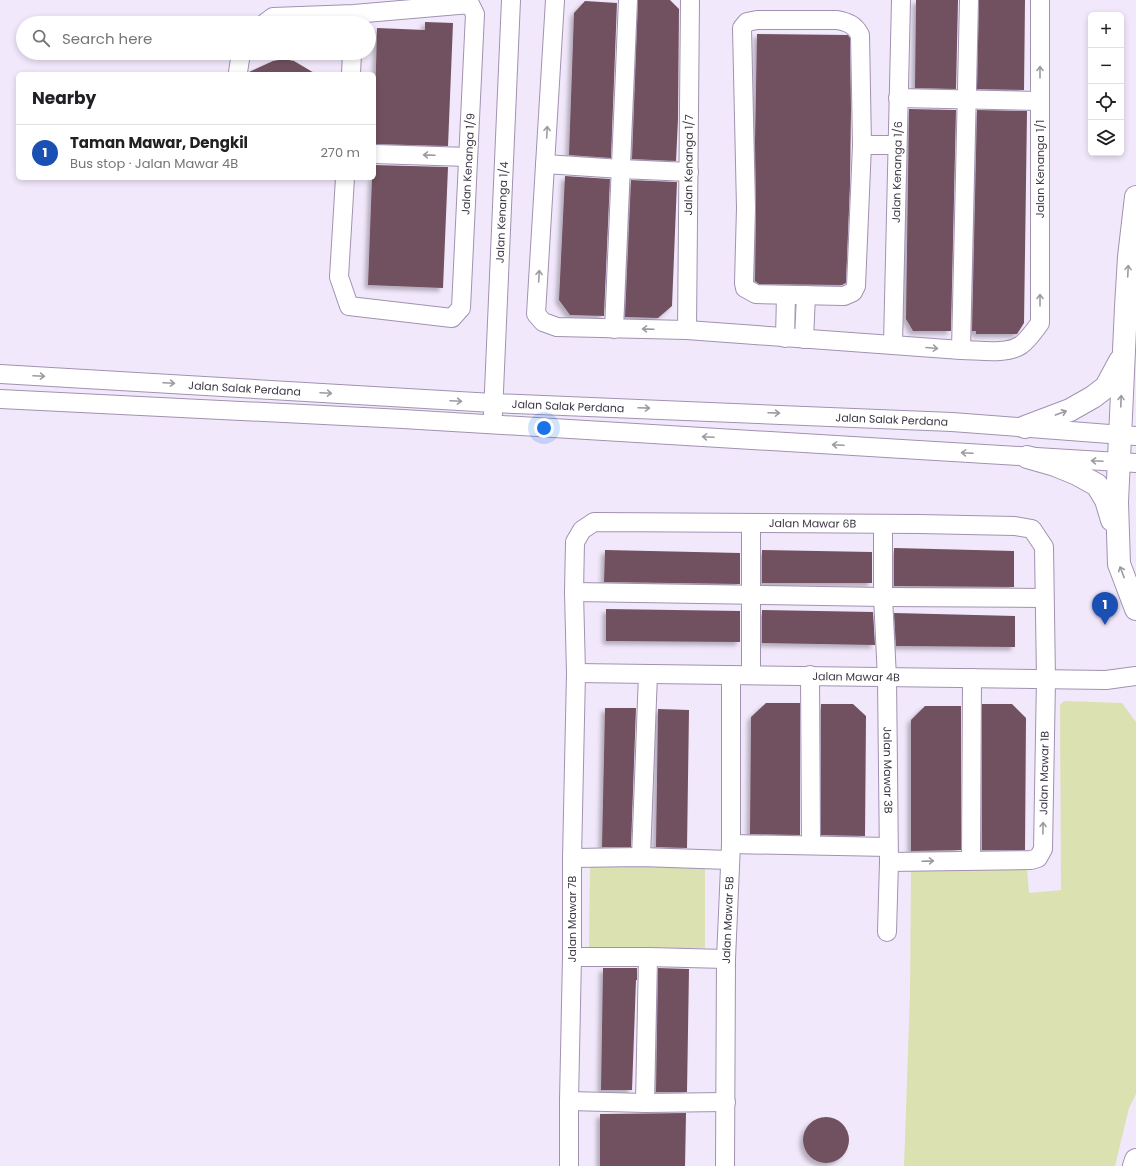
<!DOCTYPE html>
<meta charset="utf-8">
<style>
body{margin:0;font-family:Poppins,sans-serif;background:#f6f6f6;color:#202124}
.controls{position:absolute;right:12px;top:12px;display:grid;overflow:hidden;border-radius:6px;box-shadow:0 2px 6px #0003}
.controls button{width:36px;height:36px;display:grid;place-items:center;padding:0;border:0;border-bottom:1px solid #e0e0e0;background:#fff;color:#202124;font:20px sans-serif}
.you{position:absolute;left:544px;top:428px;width:14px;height:14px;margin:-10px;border:3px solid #fff;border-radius:50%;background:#1a73e8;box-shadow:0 0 0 6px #1a73e833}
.badge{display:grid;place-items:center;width:26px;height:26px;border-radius:50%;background:#894a11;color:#fff;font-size:13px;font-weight:700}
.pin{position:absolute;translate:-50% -33px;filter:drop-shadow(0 1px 2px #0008)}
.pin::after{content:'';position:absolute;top:21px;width:14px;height:12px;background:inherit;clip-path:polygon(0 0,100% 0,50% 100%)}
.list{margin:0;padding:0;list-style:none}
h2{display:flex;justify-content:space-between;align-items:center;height:52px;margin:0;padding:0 16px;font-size:17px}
h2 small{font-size:13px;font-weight:400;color:#757577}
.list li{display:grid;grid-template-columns:26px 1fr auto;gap:12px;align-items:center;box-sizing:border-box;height:56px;padding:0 16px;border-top:1px solid #e0e0e0}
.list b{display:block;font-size:15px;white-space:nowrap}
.list p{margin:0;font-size:13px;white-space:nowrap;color:#757577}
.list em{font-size:13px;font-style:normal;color:#757577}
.icon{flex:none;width:22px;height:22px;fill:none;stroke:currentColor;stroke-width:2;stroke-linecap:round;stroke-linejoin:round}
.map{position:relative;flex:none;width:1136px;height:1166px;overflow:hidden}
.search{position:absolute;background:#fff;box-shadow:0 2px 6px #0003;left:16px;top:16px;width:360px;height:44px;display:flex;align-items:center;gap:10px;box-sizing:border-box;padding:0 14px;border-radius:22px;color:#757577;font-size:15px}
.panel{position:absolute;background:#fff;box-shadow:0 2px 6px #0003;left:16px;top:72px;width:360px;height:108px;border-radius:6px}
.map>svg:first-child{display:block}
</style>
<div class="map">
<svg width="1136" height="1166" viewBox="0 0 1136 1166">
<defs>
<filter id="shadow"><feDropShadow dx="-3.5" dy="3.5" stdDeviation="2" flood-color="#0004"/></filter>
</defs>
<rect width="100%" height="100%" fill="#f2e8fc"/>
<g fill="#dbe1b1">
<path d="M 1064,701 L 1122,703 L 1136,722 L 1136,1094 L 1129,1108 L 1115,1166 L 904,1166 L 910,994 L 911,868 L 1027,869 L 1029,893 L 1061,890 L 1060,705 Z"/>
<path d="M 590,863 L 705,866 L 705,948 L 589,948 Z"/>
</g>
<g fill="#71515e" filter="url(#shadow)">
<path d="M 638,0 L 670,0 L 679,9 L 678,119 L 676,161 L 632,159 Z"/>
<path d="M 916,0 L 958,0 L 956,89 L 915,88 Z"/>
<path d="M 979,0 L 1025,0 L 1024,90 L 977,89 Z"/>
<path d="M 585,1 L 617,3 L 611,158 L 569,155 L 574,13 Z"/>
<path d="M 425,22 L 453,23 L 448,146 L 374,144 L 377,28 L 425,30 Z"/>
<path d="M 757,34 L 848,35 L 850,38 L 851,109 L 850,185 L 846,283 L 842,285 L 759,284 L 755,281 L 756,208 L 755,142 Z"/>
<path d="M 284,59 L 294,61 L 316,74 L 248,74 L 249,72 L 273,61 Z"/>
<path d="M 909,109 L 956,110 L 951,331 L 913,331 L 906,319 Z"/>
<path d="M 977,110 L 1027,111 L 1024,323 L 1017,334 L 976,334 L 976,331 L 972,331 Z"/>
<path d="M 374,165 L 448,167 L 443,288 L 368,285 L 372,178 L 374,178 Z"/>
<path d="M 565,176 L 610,179 L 604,316 L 570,315 L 559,300 Z"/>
<path d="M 631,180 L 677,182 L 672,306 L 658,318 L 625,317 Z"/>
<path d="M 894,548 L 1014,551 L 1014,587 L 894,586 Z"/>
<path d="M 605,550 L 740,553 L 740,584 L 604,582 Z"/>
<path d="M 762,550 L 872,552 L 872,583 L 762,583 Z"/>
<path d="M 606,609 L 740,611 L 740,642 L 606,641 Z"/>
<path d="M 762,610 L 873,612 L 875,645 L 762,643 Z"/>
<path d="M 894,613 L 1015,616 L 1015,647 L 896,646 Z"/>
<path d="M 766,703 L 800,703 L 800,835 L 750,834 L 751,717 Z"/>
<path d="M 821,704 L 853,704 L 866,716 L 865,836 L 821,835 Z"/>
<path d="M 982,704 L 1012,704 L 1026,718 L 1025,850 L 982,850 Z"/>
<path d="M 925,706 L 961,706 L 961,850 L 911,851 L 911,720 Z"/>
<path d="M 605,708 L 636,708 L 631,847 L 602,847 Z"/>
<path d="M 658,709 L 689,710 L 687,848 L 656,847 Z"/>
<path d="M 603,968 L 637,968 L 637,980 L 636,980 L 632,1090 L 601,1090 Z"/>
<path d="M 658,968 L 689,969 L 687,1092 L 656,1092 Z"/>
<path d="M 686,1113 L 685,1166 L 600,1166 L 600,1114 Z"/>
<circle cx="826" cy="1140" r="23"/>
</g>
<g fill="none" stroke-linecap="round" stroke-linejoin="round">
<g stroke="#a192b0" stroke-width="20">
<g id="minor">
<path d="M 555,0 L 536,314 L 543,322 L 557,327 L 687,330 L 961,350 C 978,350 1007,355 1021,345 C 1029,339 1034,331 1040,323 L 1040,0"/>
<path d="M 757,20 L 837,20 C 848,22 855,25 860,35 L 862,145 L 856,286 L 853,292 L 844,296 L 756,294 L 745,288 L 744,283 L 746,208 L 742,28 L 747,22 Z"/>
<path d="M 265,23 L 273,17 L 354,14 L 470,4 L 475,14 L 461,308 L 452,318 L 349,306 L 339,277 L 345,178"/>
<path d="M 238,72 L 241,53"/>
<path d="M 351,74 L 352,53"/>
<path d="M 898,98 L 1040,101"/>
<path d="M 862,145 L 897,145"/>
<path d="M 374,154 L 468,157"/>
<path d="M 545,164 L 621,169 L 689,172"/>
<path d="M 614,329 L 628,0"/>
<path id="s1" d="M 687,330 L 690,0"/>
<path d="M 785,338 L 786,295"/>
<path d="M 804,339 L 806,295"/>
<path id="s2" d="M 893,344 L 901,0"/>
<path d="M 961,350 L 969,0"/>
<path id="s3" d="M 0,374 L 493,403 L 952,422 L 1136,436"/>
<path d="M 0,399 L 403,419 L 1136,463"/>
<path id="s4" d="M 493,414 L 511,0"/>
<path id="s5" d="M 883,524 L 883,597 L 887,678 L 889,862 L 887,932"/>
<path d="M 574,592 L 883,597 L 1044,598"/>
<path id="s6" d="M 576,673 L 1106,680 L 1136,676"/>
<path d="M 751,675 L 751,523"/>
<path d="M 810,675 L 811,845"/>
<path d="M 731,844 L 888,847"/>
<path d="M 641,857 L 648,674"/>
<path d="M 572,858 L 641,857 L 729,860"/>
<path d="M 971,860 L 972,678"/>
<path d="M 572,957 L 648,957 L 726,959"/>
<path d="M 569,1101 L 645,1103 L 726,1102"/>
<path d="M 645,1103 L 648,957"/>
<path id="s7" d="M 569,1166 L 569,1101 L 572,957 L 572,858 L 576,673 L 574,592 L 575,542 L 582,530 L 594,522 L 919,524 L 1015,526 L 1032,529 L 1044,547 L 1046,679 L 1043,849 L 1038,858 L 1031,860 L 889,862"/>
<path id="s8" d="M 725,1166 L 726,959 L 731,844 L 731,675"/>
</g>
</g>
<g stroke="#a192b0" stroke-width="24">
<g id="major">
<path d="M 1136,197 L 1129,257 L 1126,307 L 1117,502 L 1119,564 L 1136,609"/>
<path d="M 1025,427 L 1070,410 L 1093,397 L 1106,387 L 1120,361"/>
<path d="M 1027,457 L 1055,465 L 1077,474 L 1097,485 L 1106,500 L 1112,520"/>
<path d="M 1134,1166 L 1136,1160"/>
</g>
</g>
<use href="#minor" stroke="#fff" stroke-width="18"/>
<use href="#major" stroke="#fff" stroke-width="22"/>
</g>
<defs><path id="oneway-shaft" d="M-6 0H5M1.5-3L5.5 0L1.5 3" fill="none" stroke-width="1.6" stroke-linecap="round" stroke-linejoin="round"/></defs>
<g stroke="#9e9aa1">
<use href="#oneway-shaft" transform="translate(1040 72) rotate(-90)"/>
<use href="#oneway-shaft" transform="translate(547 132) rotate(-87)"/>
<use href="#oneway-shaft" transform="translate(429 155) rotate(-178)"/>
<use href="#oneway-shaft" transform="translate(1128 271) rotate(-87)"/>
<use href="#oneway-shaft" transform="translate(539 276) rotate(-87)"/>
<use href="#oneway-shaft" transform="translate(1040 300) rotate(-90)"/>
<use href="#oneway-shaft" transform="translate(648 329) rotate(-178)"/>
<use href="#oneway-shaft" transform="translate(932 348) rotate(5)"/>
<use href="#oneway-shaft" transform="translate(39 376) rotate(3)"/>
<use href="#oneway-shaft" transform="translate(169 383) rotate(3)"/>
<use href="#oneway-shaft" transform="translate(326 393) rotate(3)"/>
<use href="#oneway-shaft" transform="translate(456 401) rotate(3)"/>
<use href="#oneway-shaft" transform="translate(1121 401) rotate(-88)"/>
<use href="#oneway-shaft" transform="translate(644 408) rotate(2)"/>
<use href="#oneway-shaft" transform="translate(774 413) rotate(2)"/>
<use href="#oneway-shaft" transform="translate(1061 413) rotate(-20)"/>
<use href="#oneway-shaft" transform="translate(708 437) rotate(-177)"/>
<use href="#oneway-shaft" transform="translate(838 445) rotate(-177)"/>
<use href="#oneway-shaft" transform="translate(967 453) rotate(-177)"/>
<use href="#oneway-shaft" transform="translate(1097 461) rotate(-177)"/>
<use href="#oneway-shaft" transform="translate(1122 572) rotate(-111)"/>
<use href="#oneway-shaft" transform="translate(1043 828) rotate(-89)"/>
<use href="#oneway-shaft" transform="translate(928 861) rotate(-2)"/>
</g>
<g text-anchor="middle" stroke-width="4" stroke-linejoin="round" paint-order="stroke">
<g font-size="11" fill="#3d3643" stroke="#fff">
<text transform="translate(468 164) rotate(-87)" y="4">Jalan Kenanga 1/9</text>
<text dy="4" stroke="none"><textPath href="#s1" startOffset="165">Jalan Kenanga 1/7</textPath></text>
<text transform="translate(1040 169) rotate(-90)" y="4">Jalan Kenanga 1/1</text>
<text dy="4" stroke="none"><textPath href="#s2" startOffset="172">Jalan Kenanga 1/6</textPath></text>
<text dy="4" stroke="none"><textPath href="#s4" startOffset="202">Jalan Kenanga 1/4</textPath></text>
<text dy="4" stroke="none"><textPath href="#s3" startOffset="245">Jalan Salak Perdana</textPath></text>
<text dy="4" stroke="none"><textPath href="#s3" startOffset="569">Jalan Salak Perdana</textPath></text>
<text dy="4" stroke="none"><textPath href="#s3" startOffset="893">Jalan Salak Perdana</textPath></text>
<text dy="4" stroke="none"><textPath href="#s7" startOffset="871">Jalan Mawar 6B</textPath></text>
<text dy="4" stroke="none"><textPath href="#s6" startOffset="280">Jalan Mawar 4B</textPath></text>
<text dy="4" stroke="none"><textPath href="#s5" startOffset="246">Jalan Mawar 3B</textPath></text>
<text transform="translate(1044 773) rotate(-89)" y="4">Jalan Mawar 1B</text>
<text dy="4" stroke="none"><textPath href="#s7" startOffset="247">Jalan Mawar 7B</textPath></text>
<text dy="4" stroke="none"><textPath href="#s8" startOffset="246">Jalan Mawar 5B</textPath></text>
</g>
</g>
</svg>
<div class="controls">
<button>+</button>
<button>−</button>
<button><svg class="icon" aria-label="locate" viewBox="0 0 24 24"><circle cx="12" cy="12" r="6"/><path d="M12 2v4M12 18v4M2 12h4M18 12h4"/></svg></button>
<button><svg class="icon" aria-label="layers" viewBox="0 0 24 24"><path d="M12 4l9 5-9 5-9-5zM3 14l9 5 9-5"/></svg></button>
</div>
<div class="you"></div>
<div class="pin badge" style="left:1105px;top:625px;background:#1a4fb4">1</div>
<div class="search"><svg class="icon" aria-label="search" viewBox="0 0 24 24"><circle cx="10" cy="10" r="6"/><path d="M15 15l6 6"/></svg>Search here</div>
<section class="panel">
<h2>Nearby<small></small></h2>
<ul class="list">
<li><span class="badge" style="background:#1a4fb4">1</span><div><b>Taman Mawar, Dengkil</b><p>Bus stop · Jalan Mawar 4B</p></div><em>270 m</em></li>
</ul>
</section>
</div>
